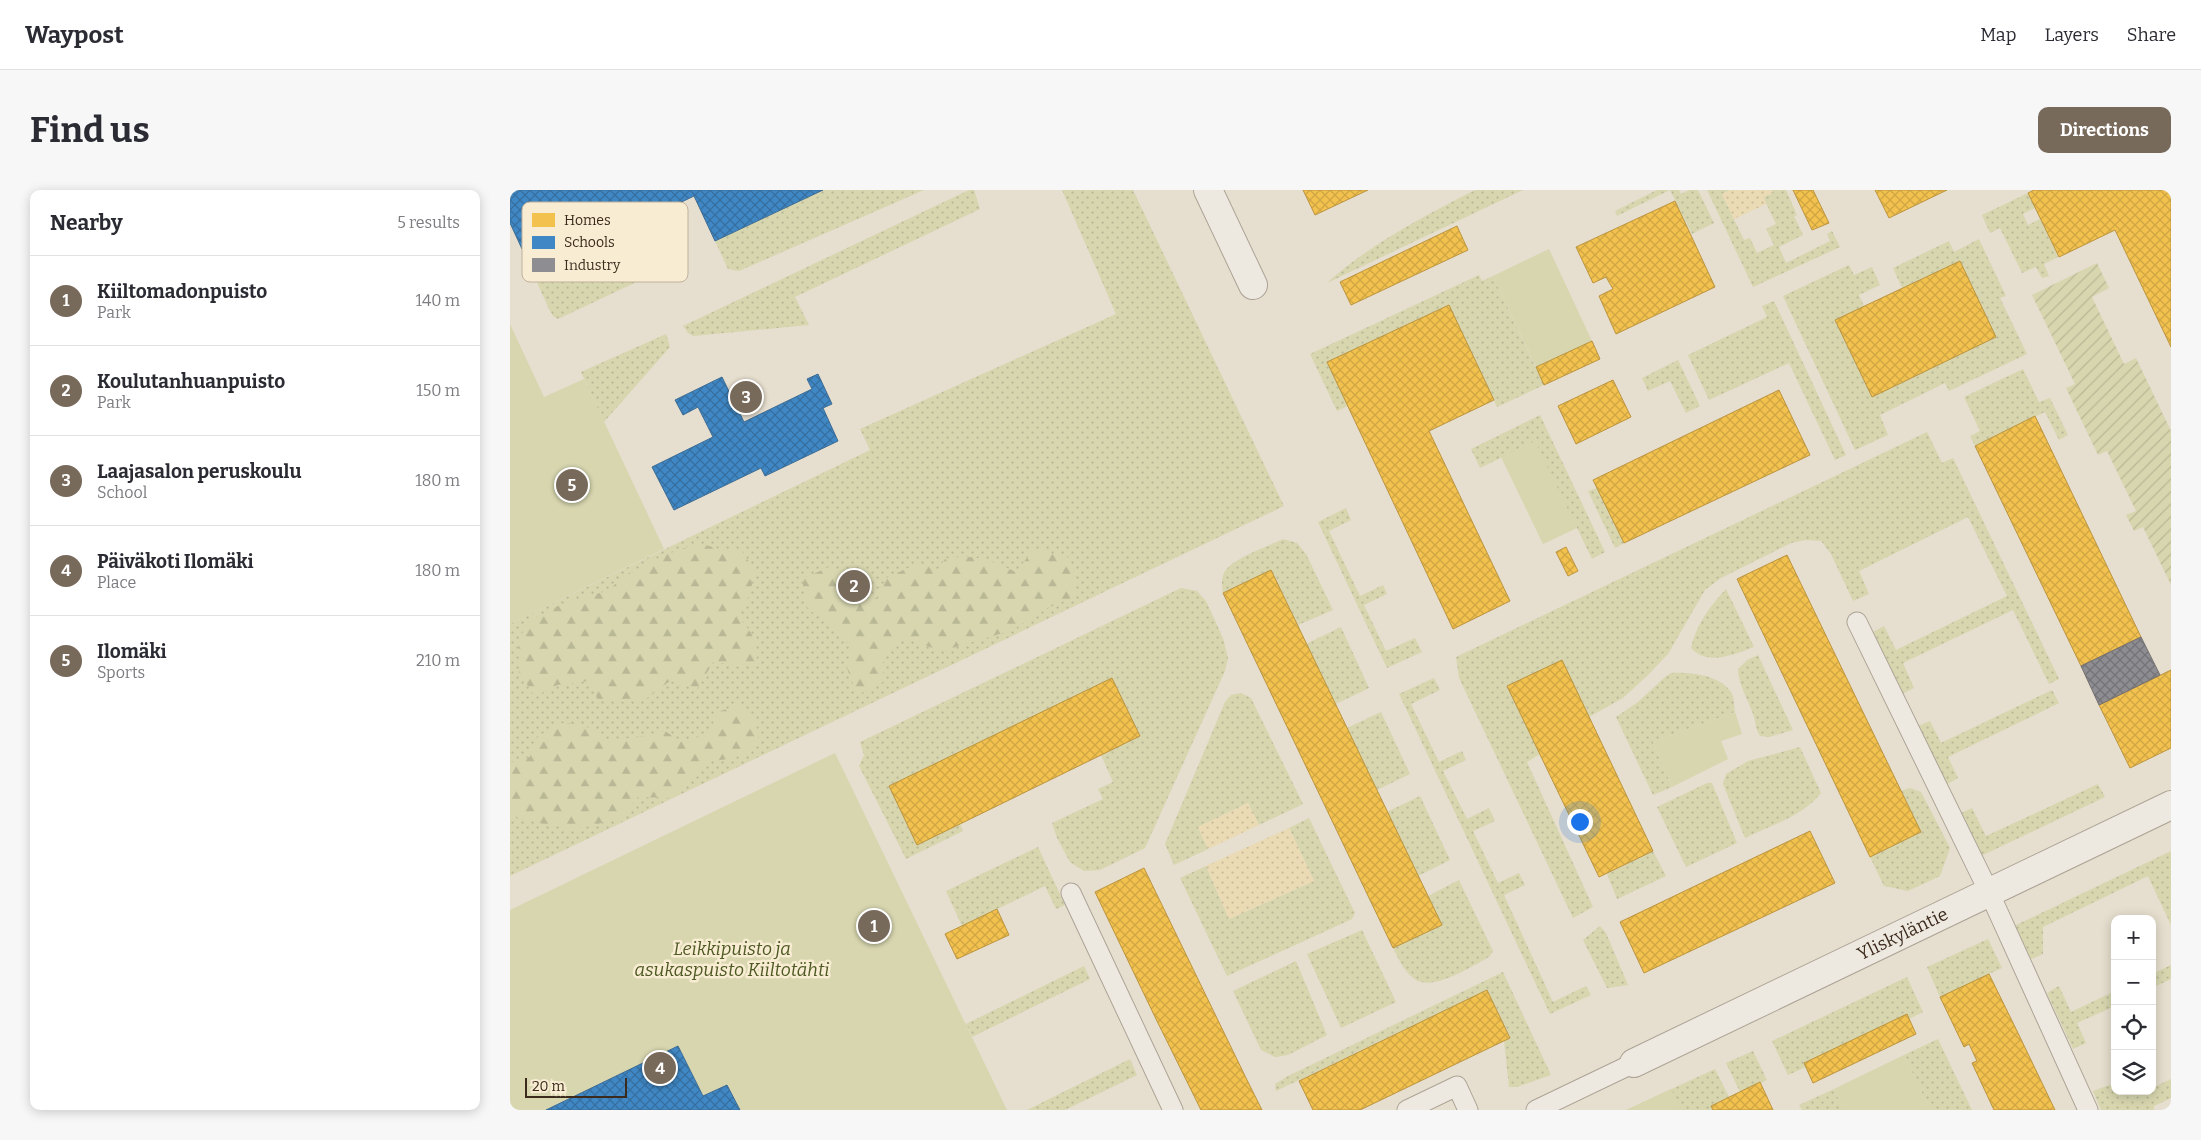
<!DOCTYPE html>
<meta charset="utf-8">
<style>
body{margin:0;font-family:Bitter,serif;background:#f7f7f7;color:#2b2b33}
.controls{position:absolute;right:15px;bottom:15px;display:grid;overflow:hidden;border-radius:10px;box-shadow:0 2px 12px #0003}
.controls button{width:45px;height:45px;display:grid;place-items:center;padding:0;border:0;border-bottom:1px solid #e1e1e2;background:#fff;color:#2b2b33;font:25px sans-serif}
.scale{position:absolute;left:15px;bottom:12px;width:102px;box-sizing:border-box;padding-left:5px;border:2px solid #3c2b1d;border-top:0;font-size:14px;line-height:18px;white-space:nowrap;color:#3c2b1d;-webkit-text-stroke:4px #f8ecd3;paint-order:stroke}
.you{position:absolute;left:1069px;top:631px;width:18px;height:18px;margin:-12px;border:4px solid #fff;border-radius:50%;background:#1a73e8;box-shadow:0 0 0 8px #1a73e833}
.badge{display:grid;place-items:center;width:32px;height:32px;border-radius:50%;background:#786a5b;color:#fff;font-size:16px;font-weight:700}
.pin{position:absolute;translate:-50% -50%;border:2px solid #fff;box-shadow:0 1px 5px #0006}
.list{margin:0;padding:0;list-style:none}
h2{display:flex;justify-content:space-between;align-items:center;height:65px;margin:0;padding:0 20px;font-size:21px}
h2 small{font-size:16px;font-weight:400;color:#7c7c81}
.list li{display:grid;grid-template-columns:32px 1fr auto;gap:15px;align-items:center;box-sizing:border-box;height:90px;padding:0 20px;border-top:1px solid #e1e1e2}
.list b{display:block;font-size:19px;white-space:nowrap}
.list p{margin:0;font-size:16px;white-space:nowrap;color:#7c7c81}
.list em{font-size:16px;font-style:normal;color:#7c7c81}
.icon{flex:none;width:28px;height:28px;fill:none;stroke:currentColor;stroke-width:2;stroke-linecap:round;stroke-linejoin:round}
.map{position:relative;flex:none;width:1661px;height:920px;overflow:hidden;border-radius:10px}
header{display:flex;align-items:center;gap:30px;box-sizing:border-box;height:70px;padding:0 25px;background:#fff;border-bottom:1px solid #e1e1e2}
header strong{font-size:24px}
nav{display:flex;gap:28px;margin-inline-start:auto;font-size:18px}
.intro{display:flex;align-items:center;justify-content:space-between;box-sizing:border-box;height:120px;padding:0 30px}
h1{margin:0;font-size:35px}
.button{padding:12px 22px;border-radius:10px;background:#786a5b;color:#fff;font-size:18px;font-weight:700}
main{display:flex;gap:30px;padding:0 30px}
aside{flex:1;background:#fff;border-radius:10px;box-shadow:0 2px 12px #0003}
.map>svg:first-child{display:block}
</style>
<header>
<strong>Waypost</strong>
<nav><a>Map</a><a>Layers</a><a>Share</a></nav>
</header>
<div class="intro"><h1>Find us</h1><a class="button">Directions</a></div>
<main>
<aside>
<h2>Nearby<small>5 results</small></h2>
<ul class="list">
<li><span class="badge">1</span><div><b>Kiiltomadonpuisto</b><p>Park</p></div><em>140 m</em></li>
<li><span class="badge">2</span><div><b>Koulutanhuanpuisto</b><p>Park</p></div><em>150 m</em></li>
<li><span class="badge">3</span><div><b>Laajasalon peruskoulu</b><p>School</p></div><em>180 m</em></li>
<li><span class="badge">4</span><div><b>Päiväkoti Ilomäki</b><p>Place</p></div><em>180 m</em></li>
<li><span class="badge">5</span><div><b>Ilomäki</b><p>Sports</p></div><em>210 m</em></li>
</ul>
</aside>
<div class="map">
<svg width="1661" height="920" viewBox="0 0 1661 920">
<defs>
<pattern id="grass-dots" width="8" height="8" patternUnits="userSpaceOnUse" patternTransform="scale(1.25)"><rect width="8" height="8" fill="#d7d6af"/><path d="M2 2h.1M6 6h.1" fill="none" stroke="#b9b896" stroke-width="1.8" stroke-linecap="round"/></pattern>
<pattern id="forest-firs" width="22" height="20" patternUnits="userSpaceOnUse" patternTransform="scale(1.25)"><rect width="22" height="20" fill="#d7d6af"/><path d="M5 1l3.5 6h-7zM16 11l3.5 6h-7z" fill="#b9b896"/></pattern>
<pattern id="sand-dots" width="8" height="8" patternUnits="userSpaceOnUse" patternTransform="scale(1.25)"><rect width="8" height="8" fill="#ebdbb4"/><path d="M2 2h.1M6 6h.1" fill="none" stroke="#cabc9a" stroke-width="1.8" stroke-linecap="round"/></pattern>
<pattern id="garden-furrows" width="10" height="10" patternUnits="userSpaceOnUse" patternTransform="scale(1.25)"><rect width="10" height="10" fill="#d7d6af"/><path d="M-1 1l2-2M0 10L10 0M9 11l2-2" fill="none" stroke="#b9b896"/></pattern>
<pattern id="homes-cross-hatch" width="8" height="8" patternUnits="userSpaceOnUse" patternTransform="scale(1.25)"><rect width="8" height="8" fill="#f2c14e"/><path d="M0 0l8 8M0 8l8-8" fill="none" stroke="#d0a644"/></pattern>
<pattern id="schools-cross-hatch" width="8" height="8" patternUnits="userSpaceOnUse" patternTransform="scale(1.25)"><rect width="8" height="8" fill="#3f88c5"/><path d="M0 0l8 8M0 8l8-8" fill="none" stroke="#366f9f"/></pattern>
<pattern id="industry-cross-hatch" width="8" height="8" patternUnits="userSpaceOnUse" patternTransform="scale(1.25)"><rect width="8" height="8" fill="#8d8d92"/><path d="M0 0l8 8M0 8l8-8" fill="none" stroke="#747377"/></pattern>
</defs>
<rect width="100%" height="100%" fill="#e6dece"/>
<g fill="url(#grass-dots)">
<path d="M 313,0 L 414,0 L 229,81 L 218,79 L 205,51 Z"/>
<path d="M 459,0 L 464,0 L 470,19 L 285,107 L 299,135 L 183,146 L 178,143 L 173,136 Z"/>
<path d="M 552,0 L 623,0 L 774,316 L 0,686 L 0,434 L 360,260 L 350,239 L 606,124 Z"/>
<path d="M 965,0 L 1013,0 L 817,93 C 860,54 913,27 965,0 Z"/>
<path d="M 1147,0 L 1169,0 L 1171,4 L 1179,0 L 1188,0 L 1204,33 L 1182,44 L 1160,0 L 1107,26 L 1105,21 Z"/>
<path d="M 1197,0 L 1220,0 L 1212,4 L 1234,50 L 1240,48 L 1247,63 L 1264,55 L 1256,39 L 1266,34 L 1253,7 L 1263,3 L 1262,0 L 1276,0 L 1287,25 L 1284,26 L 1293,45 L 1269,57 L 1276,73 L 1320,51 L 1317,44 L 1322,41 L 1330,57 L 1243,97 Z"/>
<path d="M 1518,3 L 1525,18 L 1513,24 L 1518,35 L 1530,29 L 1548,67 L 1534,74 L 1539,86 L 1532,88 L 1526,77 L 1512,83 L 1490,38 L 1480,43 L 1472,25 Z"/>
<path d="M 92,21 L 103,45 L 124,35 C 132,51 150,72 135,88 L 48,129 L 43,126 L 39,119 L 12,59 Z"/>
<path d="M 1469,49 L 1496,106 L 1490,108 L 1517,164 L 1439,201 L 1435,193 L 1370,225 L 1378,245 L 1345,260 L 1273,106 L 1339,75 L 1344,85 L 1362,77 L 1370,95 L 1349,105 L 1354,116 L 1325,130 L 1362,207 L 1486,147 L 1450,71 L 1392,98 L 1383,78 L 1439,51 L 1444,62 Z"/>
<path d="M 969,85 L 972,91 L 983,86 L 1034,195 L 987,217 L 938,115 L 817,172 L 838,216 L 827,221 L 800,164 Z"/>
<path d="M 1264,111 L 1336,265 L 1325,270 L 1279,173 L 1199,210 L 1178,165 L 1257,127 L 1252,116 Z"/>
<path d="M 156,144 L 160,157 L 94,232 L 71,182 Z"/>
<path d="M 1168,170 L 1190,216 L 1176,223 L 1160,191 L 1138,201 L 1132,188 Z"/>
<path d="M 1513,179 L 1529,212 L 1540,208 L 1558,245 L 1549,250 L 1535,222 L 1465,256 L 1460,246 L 1470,241 L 1454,207 Z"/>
<path d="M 1030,225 L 1095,362 L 1082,369 L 1067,338 L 1019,254 L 970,278 L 961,259 Z"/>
<path d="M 1417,242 L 1432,273 L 1443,268 L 1549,489 L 1539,494 L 1503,420 L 1393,473 L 1404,498 L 1390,505 L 1361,443 L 1374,436 L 1386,460 L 1497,406 L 1458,327 L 1349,381 L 1359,404 L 1343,411 L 1321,364 L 1311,351 L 1295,350 L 1281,353 L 1211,388 L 1195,400 L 1158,464 L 1138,485 L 1113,508 L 1079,527 L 1052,470 L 997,496 L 1030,564 L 1017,572 L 1083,717 L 1063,728 L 949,488 L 946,467 Z"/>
<path d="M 1087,298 L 1114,353 L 1105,358 L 1078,301 Z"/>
<path d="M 836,318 L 841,330 L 819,341 L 850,406 L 873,395 L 877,404 L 854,415 L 876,461 L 905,448 L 912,462 L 877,478 L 808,332 Z"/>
<path d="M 773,349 L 787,353 L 796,364 L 823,420 L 788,435 L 761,380 L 713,403 C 712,396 711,390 714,383 C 720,369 759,356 773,349 Z"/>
<path d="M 671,398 L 687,401 L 696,411 L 713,448 L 718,468 L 715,481 L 635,658 L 590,680 L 574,681 L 560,672 L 547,648 L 542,633 L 593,609 L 588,599 L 603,592 L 591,565 L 630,546 L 602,488 L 379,596 L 407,654 L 450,634 L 453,641 L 396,669 L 349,576 L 354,565 L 350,552 Z"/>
<path d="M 1216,399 L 1244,457 C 1223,465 1197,476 1181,458 C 1186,435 1200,416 1216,399 Z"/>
<path d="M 831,437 L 859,498 L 826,514 L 796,454 Z"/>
<path d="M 1248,465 L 1283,540 L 1259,547 L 1250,546 C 1245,538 1246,532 1243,524 C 1238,509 1228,494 1228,479 L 1237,470 Z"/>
<path d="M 1161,483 C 1180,482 1214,485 1223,506 C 1224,511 1224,517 1225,522 L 1143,552 L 1162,597 L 1143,605 L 1106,527 L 1128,512 L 1155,487 Z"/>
<path d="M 924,488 L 930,500 L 901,514 L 929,572 L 952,561 L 956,570 L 933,581 L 957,629 L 979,618 L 985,631 L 963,641 L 988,693 L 1009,683 L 1015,695 L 994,705 L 1043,812 L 1076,796 L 1081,805 L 1040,824 L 889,504 Z"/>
<path d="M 1542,500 L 1549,513 L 1438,567 L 1448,588 L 1434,596 L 1406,537 L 1420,531 L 1431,553 Z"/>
<path d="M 731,503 L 741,508 L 793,614 L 749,635 L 738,613 L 688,637 L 698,659 L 664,675 L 655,654 L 715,512 L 721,505 Z"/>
<path d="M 871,522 L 900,584 L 867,600 L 837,538 Z"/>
<path d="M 1290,557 L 1311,603 C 1293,626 1260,636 1235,648 L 1213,594 L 1216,584 L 1238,571 Z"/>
<path d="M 1197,593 L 1202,593 L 1227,653 L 1176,677 L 1147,617 Z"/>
<path d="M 1588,594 L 1595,607 L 1469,667 L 1449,624 L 1462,618 L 1476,646 Z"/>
<path d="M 1400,598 L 1411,602 L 1440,658 L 1430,686 L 1398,701 L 1374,696 L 1360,667 L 1411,642 L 1391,601 Z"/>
<path d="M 910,606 L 940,670 L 908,686 L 877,622 Z"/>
<path d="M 799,628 L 845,723 L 842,729 L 717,786 L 670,688 L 696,676 L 719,729 L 804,691 L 779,638 Z"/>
<path d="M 528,657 L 555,715 L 546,719 L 535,696 L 452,736 L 436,701 Z"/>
<path d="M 1143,661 L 1156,686 L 1107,709 L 1097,684 Z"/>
<path d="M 1661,661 L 1661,735 L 1638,686 L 1533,737 L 1533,764 L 1519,770 L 1504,736 Z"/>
<path d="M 949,690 L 983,761 L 979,767 C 962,776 924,801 906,790 C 895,783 889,770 883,758 L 931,735 L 918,706 Z"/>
<path d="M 1090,736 L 1096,743 L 1118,795 L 1097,798 L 1073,750 Z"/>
<path d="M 852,740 L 886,812 L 831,838 L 797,764 Z"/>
<path d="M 1478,749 L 1492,778 L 1430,807 L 1417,777 Z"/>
<path d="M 786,771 L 817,845 L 778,865 L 765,867 L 751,860 L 723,801 Z"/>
<path d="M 1661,775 L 1661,789 L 1642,798 L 1642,784 Z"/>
<path d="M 574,776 L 580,789 L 462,847 L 456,834 Z"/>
<path d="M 993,782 L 1041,885 L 1007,897 L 999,897 L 994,850 L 1000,847 L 977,800 L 766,901 L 765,894 L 778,886 Z"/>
<path d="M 1397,787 L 1413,822 L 1399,829 L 1397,825 L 1294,873 L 1296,877 L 1278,885 L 1262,851 Z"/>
<path d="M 1549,796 L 1561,822 L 1605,801 L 1605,816 L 1567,833 L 1576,853 L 1563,859 L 1537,803 Z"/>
<path d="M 1428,849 L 1462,920 L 1420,920 L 1394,865 Z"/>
<path d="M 1243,861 L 1257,890 L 1230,902 L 1216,873 Z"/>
<path d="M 620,869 L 627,885 L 555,920 L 517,920 Z"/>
<path d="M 1205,879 L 1219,907 L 1201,916 L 1203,920 L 1116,920 Z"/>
<path d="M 1661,889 L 1661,908 L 1644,916 L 1644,920 L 1591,920 L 1583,901 L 1605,893 L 1605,901 L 1642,901 L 1642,898 Z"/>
<path d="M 1324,899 L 1334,920 L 1292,920 L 1289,915 Z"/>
</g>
<g fill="url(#forest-firs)">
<path d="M 189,353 L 212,360 L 231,359 L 245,382 L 239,406 L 227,425 C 241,442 250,451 246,475 L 229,477 L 204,471 L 187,499 L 160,491 L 137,508 L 111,512 L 88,510 L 79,491 L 47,495 L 25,507 L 9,482 L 9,456 L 15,433 L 56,412 L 97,401 L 119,383 L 152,366 Z"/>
<path d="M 524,359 L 560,368 L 565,388 L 564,407 L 530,421 L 503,440 L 432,461 L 393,448 L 373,465 L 373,492 L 347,505 L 337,478 L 341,457 L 323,437 L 297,418 L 292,389 L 319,377 L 342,382 L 356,411 L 370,407 L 376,388 L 409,373 L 427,380 L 435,369 C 467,364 477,369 506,382 Z"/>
<path d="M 228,516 L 246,533 L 249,553 C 233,569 217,569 195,572 L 163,608 L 128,607 L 111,628 L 60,641 L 50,635 L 34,634 L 4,627 L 0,629 L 0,573 L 20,567 L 25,549 L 48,533 L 72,534 L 97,549 L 124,548 L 155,541 L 171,552 L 196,545 L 210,521 Z"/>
</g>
<g fill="url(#sand-dots)">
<path d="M 1220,0 L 1262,0 L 1263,3 L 1254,7 L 1256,14 L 1224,29 L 1212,4 Z"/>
<path d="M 738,613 L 749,635 L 698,659 L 688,637 Z"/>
<path d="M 779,638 L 804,691 L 719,729 L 696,676 Z"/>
</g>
<g fill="#d7d6af">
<path d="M 1039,59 L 1082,151 L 1026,177 L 983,86 Z"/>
<path d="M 0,134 L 34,207 L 74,189 L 154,359 L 0,434 Z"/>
<path d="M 1025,251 L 1067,338 L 1033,354 L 991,267 Z"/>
<path d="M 1225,522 L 1232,544 L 1211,551 L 1218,569 L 1162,597 L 1143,552 Z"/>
<path d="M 325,563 L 497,920 L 230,920 L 217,895 L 193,906 L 168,856 L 36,920 L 0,920 L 0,720 Z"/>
<path d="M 1394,865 L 1420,920 L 1334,920 L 1324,899 Z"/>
<path d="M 1161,899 L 1172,920 L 1116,920 L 1117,920 Z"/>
</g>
<path fill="url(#garden-furrows)" d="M 1587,73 L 1599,98 L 1582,107 L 1614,174 L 1626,168 L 1661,241 L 1661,395 L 1633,337 L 1624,341 L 1616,325 L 1626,321 L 1597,261 L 1588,265 L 1556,198 L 1565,194 L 1522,105 Z"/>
<g fill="url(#homes-cross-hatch)" stroke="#bb943f">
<path d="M 793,0 L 858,0 L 805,25 Z"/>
<path d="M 1283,0 L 1303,0 L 1319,33 L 1302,40 Z"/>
<path d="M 1365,0 L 1437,0 L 1379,28 Z"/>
<path d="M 1524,0 L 1661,0 L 1661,157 L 1605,40 L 1549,67 L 1518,3 Z"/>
<path d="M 1165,11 L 1205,97 L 1106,144 L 1089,106 L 1103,99 L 1096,87 L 1083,93 L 1066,57 Z"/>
<path d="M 947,36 L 958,60 L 841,115 L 830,92 Z"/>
<path d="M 1450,71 L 1486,147 L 1362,207 L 1325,130 Z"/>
<path d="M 939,115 L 984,210 L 919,241 L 1000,411 L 943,439 L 817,172 Z"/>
<path d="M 1082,151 L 1090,169 L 1034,195 L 1026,177 Z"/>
<path d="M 1103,190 L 1121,227 L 1066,254 L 1048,216 Z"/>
<path d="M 1269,200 L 1300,265 L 1114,353 L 1083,290 Z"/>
<path d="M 1525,226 L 1631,447 L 1571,476 L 1465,256 Z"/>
<path d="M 1056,357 L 1068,381 L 1058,386 L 1046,362 Z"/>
<path d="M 1277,365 L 1411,642 L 1360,667 L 1227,389 Z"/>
<path d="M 761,380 L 932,735 L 883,758 L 713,403 Z"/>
<path d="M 1052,470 L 1143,661 L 1089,687 L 997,496 Z"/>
<path d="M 1661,480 L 1661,558 L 1620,578 L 1589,515 Z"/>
<path d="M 602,488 L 630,546 L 407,655 L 379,596 Z"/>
<path d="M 1300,641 L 1325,693 L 1134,783 L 1110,732 Z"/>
<path d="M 634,678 L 737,890 L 752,920 L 691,920 L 646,829 L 585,702 Z"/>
<path d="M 487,719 L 499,745 L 447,769 L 435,744 Z"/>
<path d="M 1479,784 L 1507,841 L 1545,920 L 1484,920 L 1462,873 L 1467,871 L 1459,854 L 1454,857 L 1430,807 Z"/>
<path d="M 977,800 L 1000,848 L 850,920 L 803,920 L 789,891 Z"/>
<path d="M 1397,824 L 1406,844 L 1303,893 L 1294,873 Z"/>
<path d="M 1250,892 L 1263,920 L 1203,920 L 1201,916 Z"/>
</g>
<g fill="url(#schools-cross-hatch)" stroke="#3e6c93">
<path d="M 0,0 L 313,0 L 205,51 L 184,6 L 103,45 L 92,21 L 12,59 L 0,33 Z"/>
<path d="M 308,184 L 322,214 L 313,218 L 328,251 L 255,286 L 251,278 L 164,320 L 142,277 L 203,247 L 188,217 L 173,225 L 165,210 L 212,187 L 234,232 L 302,199 L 297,189 Z"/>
<path d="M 168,856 L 193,906 L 217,895 L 230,920 L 36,920 Z"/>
</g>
<path fill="url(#industry-cross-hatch)" stroke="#75706f" d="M 1631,447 L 1650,485 L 1589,515 L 1571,476 Z"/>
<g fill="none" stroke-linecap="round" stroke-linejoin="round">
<g stroke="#aca396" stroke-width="21">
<g id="service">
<path d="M 1347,432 L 1479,702 L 1578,920"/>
<path d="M 561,703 L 663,920"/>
<path d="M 897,920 L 947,896 L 958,920"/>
<path d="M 1026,920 L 1124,873"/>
</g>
</g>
<g stroke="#aca396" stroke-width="30">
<g id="minor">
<path d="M 698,0 L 743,95"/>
<path id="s1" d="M 1124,873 L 1661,615"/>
</g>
</g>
<use href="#service" stroke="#eee9e0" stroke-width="19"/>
<use href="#minor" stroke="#eee9e0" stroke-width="28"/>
</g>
<g text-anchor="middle" stroke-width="5" stroke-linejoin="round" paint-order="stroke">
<g font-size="18" fill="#3c2b1d" stroke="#f8ecd3">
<text dy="6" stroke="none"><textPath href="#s1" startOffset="298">Yliskyläntie</textPath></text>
</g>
<g font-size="18" font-style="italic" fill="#4d5922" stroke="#f8ecd3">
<text x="222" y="765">Leikkipuisto ja<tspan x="222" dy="21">asukaspuisto Kiiltotähti</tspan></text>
</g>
</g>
<rect x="12" y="12" width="166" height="80" rx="8" fill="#f8ecd3" stroke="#c0b29c" stroke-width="1"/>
<rect x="22" y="23" width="23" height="14" fill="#f2c14e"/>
<rect x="22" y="46" width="23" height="13" fill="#3f88c5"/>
<rect x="22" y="68" width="23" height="14" fill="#8d8d92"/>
<g font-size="14" fill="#3c2b1d">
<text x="54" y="35">Homes</text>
<text x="54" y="57">Schools</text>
<text x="54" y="80">Industry</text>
</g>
</svg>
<div class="controls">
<button>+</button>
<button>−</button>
<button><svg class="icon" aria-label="locate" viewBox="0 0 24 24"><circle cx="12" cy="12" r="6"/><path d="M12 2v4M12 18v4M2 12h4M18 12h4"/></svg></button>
<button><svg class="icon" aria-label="layers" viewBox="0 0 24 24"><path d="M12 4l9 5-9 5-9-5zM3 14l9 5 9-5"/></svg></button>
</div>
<div class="scale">20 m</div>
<div class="you"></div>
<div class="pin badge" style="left:364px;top:736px">1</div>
<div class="pin badge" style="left:344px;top:396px">2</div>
<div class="pin badge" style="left:236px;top:207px">3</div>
<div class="pin badge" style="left:150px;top:878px">4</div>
<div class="pin badge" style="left:62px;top:295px">5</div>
</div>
</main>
